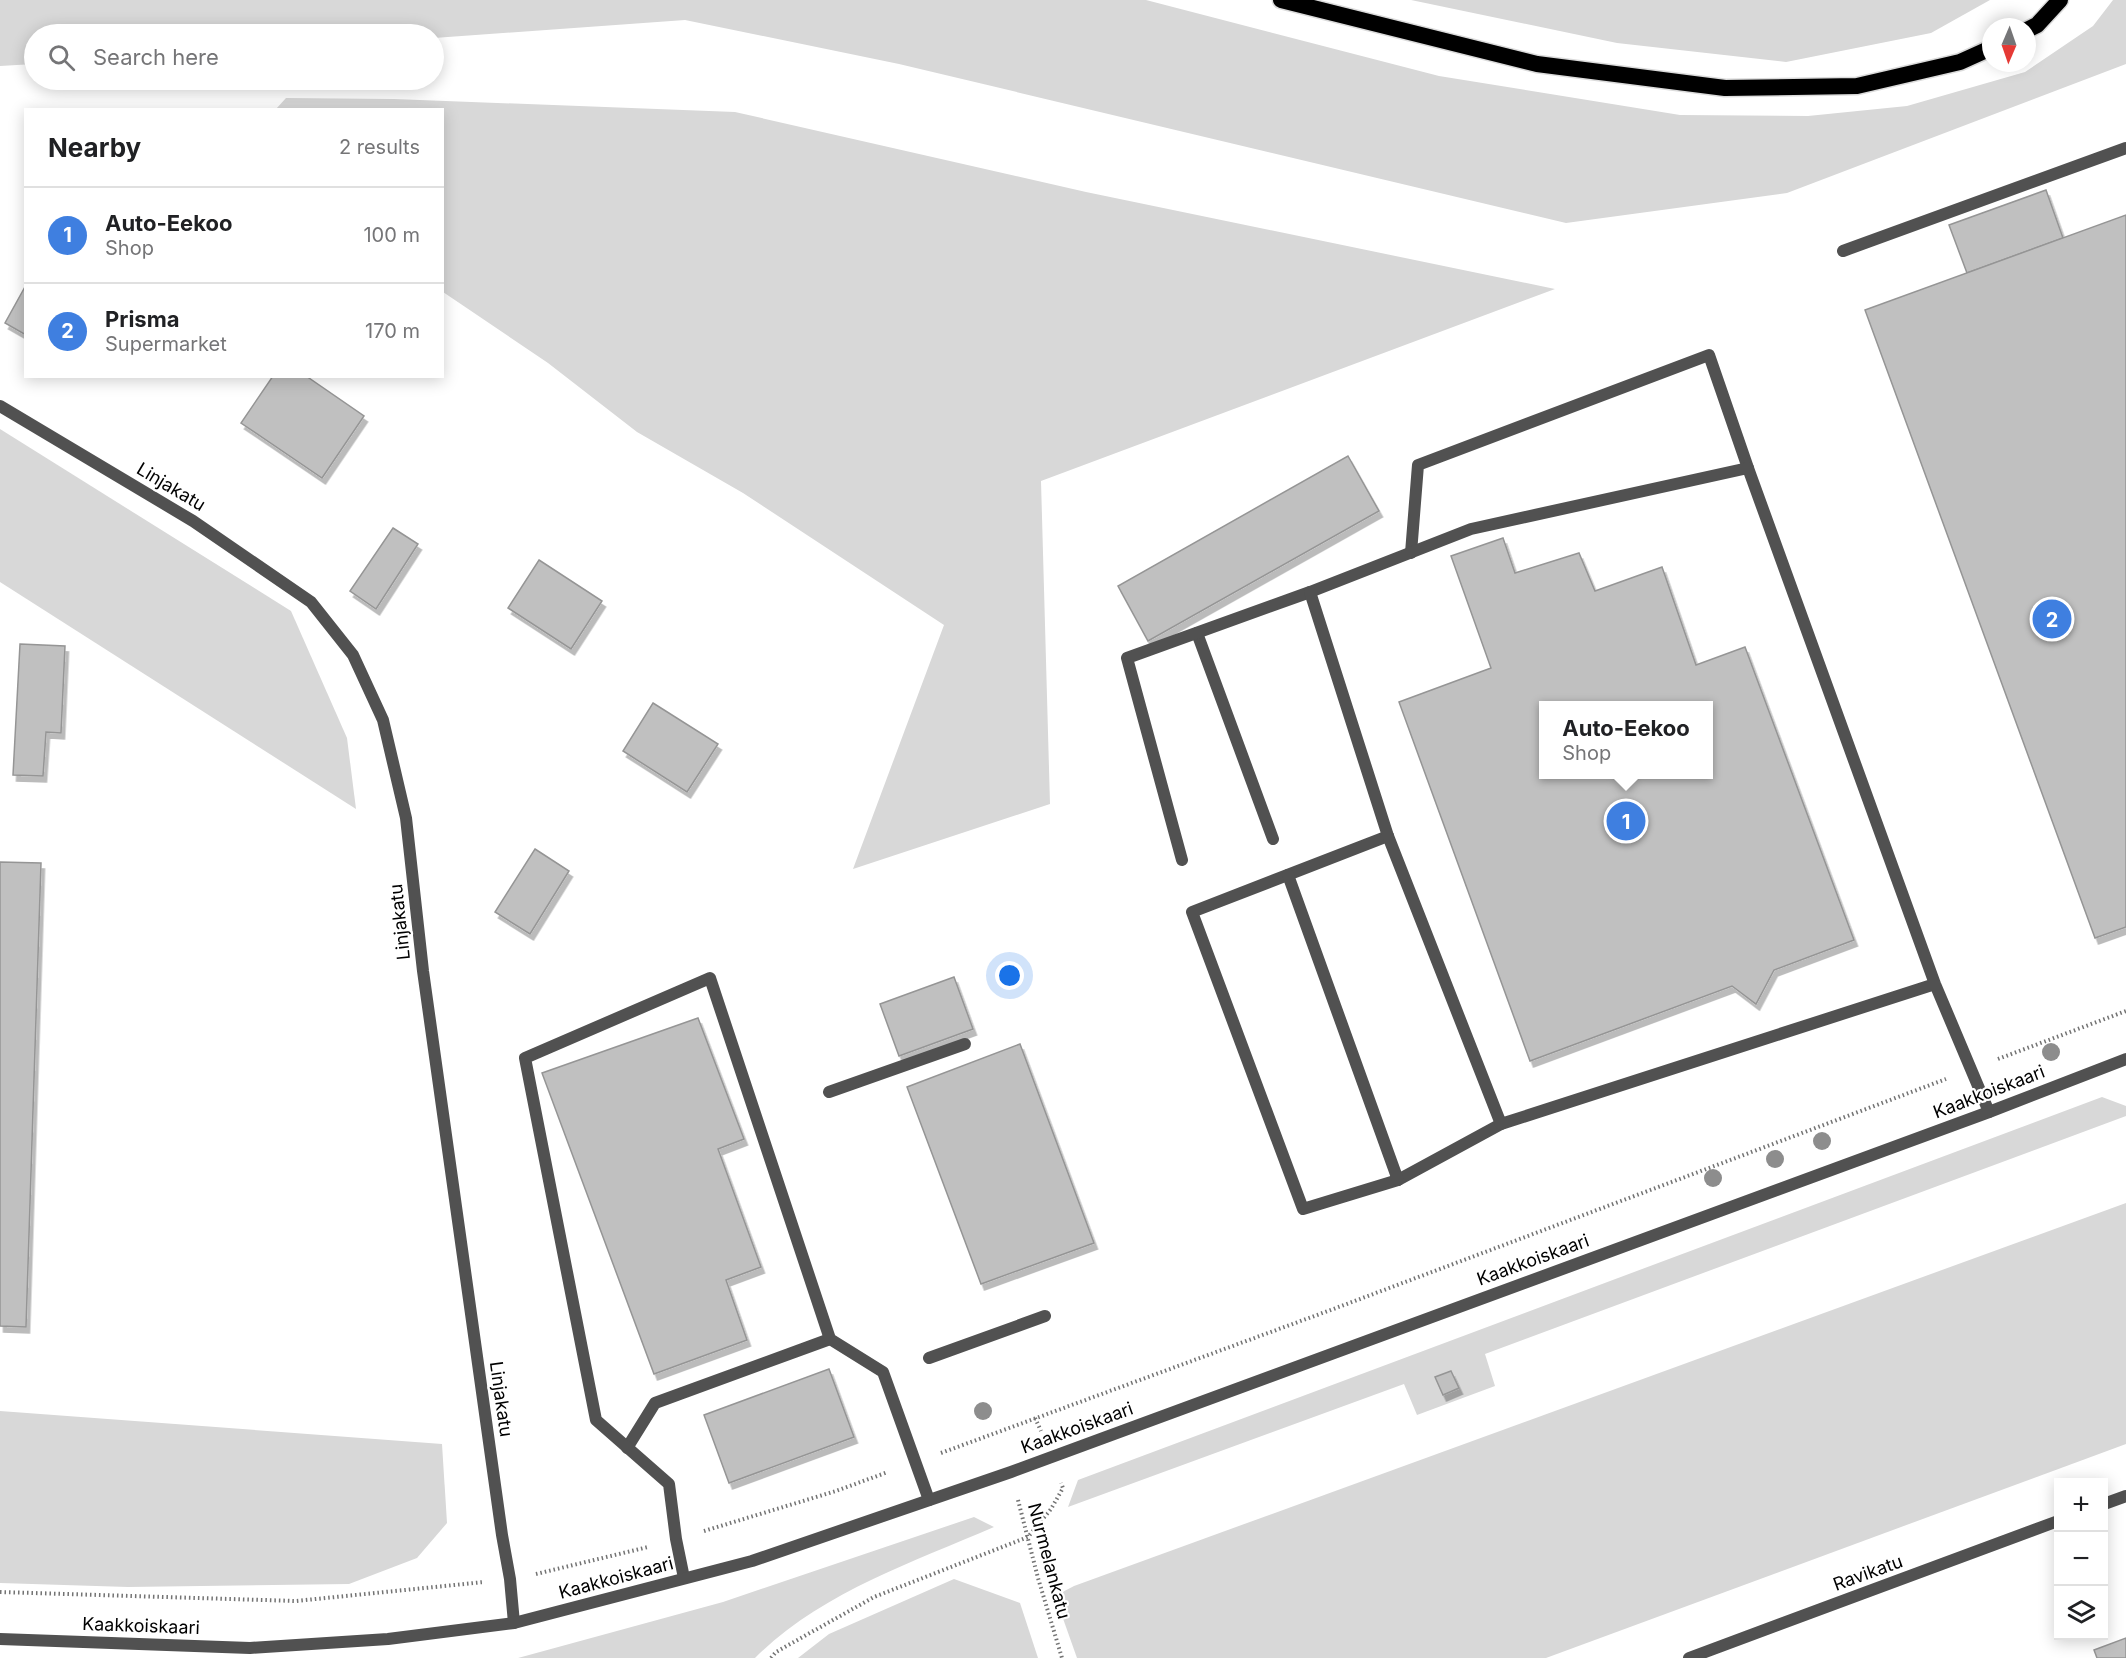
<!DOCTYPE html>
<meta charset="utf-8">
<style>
body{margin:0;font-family:Inter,sans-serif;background:#f2f2f2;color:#202124}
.controls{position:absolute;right:18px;bottom:18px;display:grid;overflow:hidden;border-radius:0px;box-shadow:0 3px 15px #0003}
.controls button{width:54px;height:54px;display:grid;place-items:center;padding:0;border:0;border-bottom:2px solid #e0e0e0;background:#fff;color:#202124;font:30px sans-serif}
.compass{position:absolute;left:1982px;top:18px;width:54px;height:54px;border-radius:50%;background:#fff;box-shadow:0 3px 15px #0003;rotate:182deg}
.you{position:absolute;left:1010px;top:976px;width:21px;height:21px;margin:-15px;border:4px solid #fff;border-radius:50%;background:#1a73e8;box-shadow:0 0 0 9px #1a73e833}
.badge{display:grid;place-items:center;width:39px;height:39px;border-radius:50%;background:#000;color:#fff;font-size:20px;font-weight:700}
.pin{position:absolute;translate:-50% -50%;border:3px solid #fff;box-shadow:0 2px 6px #0006}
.popup{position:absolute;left:1539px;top:701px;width:174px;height:78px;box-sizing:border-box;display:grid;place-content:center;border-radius:0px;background:#fff;filter:drop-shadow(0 2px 4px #0005);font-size:20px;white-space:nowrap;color:#757577}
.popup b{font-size:22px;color:#202124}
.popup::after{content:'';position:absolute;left:50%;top:100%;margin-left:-12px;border:12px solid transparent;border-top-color:#fff}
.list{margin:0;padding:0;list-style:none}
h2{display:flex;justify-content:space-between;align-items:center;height:78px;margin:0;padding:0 24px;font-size:26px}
h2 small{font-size:20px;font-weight:400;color:#757577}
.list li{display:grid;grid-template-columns:39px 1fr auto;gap:18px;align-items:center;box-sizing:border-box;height:96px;padding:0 24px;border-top:2px solid #e0e0e0}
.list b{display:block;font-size:22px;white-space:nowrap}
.list p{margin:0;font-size:20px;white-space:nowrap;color:#757577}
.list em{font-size:20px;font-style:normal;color:#757577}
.icon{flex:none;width:33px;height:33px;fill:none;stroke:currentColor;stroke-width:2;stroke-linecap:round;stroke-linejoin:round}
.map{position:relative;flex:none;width:2126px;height:1658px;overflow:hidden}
.search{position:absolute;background:#fff;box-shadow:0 3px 15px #0003;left:24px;top:24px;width:420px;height:66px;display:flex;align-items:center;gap:15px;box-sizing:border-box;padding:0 21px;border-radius:33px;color:#757577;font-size:22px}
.panel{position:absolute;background:#fff;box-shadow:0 3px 15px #0003;left:24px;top:108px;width:420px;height:270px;border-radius:0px}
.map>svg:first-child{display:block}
</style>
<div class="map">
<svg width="2126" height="1658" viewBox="0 0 2126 1658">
<defs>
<filter id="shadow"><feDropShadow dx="3.5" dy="6" stdDeviation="0" flood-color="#0004"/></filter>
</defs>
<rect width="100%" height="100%" fill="#fff"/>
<g fill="#d8d8d8">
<path d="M 0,0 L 1146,0 L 1439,76 L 1680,115 L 1808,116 L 1907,106 L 2025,72 L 2093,26 L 2113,0 L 2126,0 L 2126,64 L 1787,193 L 1566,223 L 899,64 L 685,20 L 434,38 L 434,34 L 34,34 L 34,64 L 0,66 Z"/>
<path d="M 1411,0 L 1990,0 L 1931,33 L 1786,62 L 1617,43 Z"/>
<path d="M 286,98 L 394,99 L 735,112 L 1086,192 L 1555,289 L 1041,481 L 1050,804 L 853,869 L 944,625 L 743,493 L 637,432 L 548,363 L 443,292 L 442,110 L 276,109 Z"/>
<path d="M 0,429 L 291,611 L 347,738 L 356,809 L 0,582 Z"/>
<path d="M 2102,1097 L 2126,1106 L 2126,1116 L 1485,1354 L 1495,1386 L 1417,1415 L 1404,1384 L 1068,1507 L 1078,1480 Z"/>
<path d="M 2126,1203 L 2126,1444 L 1546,1658 L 1077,1658 L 1055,1596 L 1074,1586 Z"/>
<path d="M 0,1411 L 442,1444 L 447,1523 L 417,1558 L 349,1584 L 128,1587 L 0,1583 Z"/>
<path d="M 974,1517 L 994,1527 C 911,1563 820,1593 755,1658 L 518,1658 L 723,1602 Z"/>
<path d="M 954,1579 L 1020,1603 L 1038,1658 L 798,1658 L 829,1634 Z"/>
</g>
<g fill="#c0c0c0" stroke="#959595" stroke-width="1.5" fill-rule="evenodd" filter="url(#shadow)">
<path d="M 2046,190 L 2063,238 L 1967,273 L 1949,225 Z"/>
<path d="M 2126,215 L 2126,927 L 2095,938 L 1865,310 Z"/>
<path d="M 26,285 L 26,335 L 5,323 Z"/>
<path d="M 273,376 L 306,376 L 364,416 L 322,478 L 241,423 Z"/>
<path d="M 1348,456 L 1379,511 L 1148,641 L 1118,586 Z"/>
<path d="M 393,528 L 418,544 L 376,609 L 350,591 Z"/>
<path d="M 1503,538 L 1515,573 L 1579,553 L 1595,591 L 1662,567 L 1696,665 L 1745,647 L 1854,940 L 1774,970 L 1756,1004 L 1732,986 L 1530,1061 L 1399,702 L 1491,668 L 1451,556 ZM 1544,706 L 1708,706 L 1708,774 L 1544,774 Z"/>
<path d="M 539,560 L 602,601 L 571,649 L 508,608 Z"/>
<path d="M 20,644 L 65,646 L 61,733 L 46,732 L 43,776 L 13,775 Z"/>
<path d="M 653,703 L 718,744 L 687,792 L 623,751 Z"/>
<path d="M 535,849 L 569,871 L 530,934 L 495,912 Z"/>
<path d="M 0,862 L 41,863 L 26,1327 L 0,1326 Z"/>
<path d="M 954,977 L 973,1029 L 899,1056 L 880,1004 Z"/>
<path d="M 698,1018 L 744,1139 L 718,1149 L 761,1267 L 726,1280 L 747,1340 L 654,1374 L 542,1073 Z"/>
<path d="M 1020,1044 L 1094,1243 L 981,1284 L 907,1087 Z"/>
<path d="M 829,1369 L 854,1437 L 729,1483 L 704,1415 Z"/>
<path d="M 1451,1371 L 1459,1388 L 1443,1395 L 1435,1377 Z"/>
<path d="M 2126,1638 L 2126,1658 L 2097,1658 L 2094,1650 Z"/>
</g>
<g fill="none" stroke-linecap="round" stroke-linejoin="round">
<g stroke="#dbdbdb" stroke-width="19">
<g id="trunk">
<path d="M 1281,0 L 1537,64 L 1725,88 L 1857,86 L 1960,62 L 1991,48"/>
<path d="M 2027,30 L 2037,25 L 2060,0"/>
</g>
</g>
<g stroke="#737373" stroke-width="4" stroke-dasharray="1.5 3" stroke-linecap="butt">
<path d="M 1998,1059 L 2126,1011"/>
<path d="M 1035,1418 L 1041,1431"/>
<path d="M 941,1453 L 1328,1311 L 1946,1079"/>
<path d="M 1018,1500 L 1038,1578 L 1062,1658"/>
<path d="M 704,1531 L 836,1491 L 888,1472"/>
<path d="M 536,1574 L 648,1547"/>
<path d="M 0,1592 L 296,1601 L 484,1582"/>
<path d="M 771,1658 L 776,1652 L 874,1597 L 1028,1537 L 1051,1509 L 1063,1488 L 1061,1483"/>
</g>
<g stroke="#515151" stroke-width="12">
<path d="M 1843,251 L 2126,148"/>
<path d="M 1411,553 L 1418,465 L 1709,355 L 1748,468"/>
<path d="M 1197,633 L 1273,839"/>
<path d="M 1388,836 L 1192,912 L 1303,1209 L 1398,1180 L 1501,1124"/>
<path d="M 1182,860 L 1127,658 L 1310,592"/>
<path d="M 1288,875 L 1398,1180"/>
<path d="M 1935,984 L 1501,1124 L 1388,836 L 1310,592 L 1471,529 L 1748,468 L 1935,984 L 1989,1112"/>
<path d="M 829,1092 L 965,1044"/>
<path d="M 929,1358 L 1045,1316"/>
<path d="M 627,1448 L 655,1403 L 830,1339"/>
<path d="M 684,1578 L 676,1539 L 669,1484 L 596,1420 L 525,1058 L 710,978 L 830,1339 L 883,1372 L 929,1500"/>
</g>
<g stroke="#515151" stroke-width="12">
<path d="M 0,406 L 193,521 L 311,602 L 353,655 L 383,720 L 406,818 L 423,971 L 502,1535 L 510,1579 L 514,1623"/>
<path d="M 2104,1504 L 2126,1496"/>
<path d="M 1689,1658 L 2058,1521"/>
</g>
<path stroke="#515151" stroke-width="12" d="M 0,1639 L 250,1648 L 388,1639 L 514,1623 L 752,1561 L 1011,1472 L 1989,1112 L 2126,1059"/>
<use href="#trunk" stroke="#000" stroke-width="16"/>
</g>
<g fill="#8d8d8d">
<circle cx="2051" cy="1052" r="9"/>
<circle cx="1822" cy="1141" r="9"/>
<circle cx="1775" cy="1159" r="9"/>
<circle cx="1713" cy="1178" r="9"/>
<circle cx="983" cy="1411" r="9"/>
</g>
<g text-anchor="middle" stroke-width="4.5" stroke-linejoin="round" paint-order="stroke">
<g font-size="18" fill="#000" stroke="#fff">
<text transform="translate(171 487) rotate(31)" y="6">Linjakatu</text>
<text transform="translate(400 922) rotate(-96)" y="6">Linjakatu</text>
<text transform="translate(1989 1092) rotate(-21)" y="6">Kaakkoiskaari</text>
<text transform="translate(1533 1260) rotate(-20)" y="6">Kaakkoiskaari</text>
<text transform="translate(501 1399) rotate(82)" y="6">Linjakatu</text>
<text transform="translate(1077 1428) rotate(-20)" y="6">Kaakkoiskaari</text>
<text transform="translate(1049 1561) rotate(75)" y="6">Nurmelankatu</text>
<text transform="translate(1868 1573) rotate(-20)" y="6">Ravikatu</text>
<text transform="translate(616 1578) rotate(-15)" y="6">Kaakkoiskaari</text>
<text transform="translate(141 1626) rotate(2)" y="6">Kaakkoiskaari</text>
</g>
</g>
</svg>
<div class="controls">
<button>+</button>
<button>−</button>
<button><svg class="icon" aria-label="layers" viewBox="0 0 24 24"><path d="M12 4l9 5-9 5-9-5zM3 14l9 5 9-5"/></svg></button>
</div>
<svg class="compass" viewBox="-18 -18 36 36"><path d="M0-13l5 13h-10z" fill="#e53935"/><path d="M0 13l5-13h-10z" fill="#757577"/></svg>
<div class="you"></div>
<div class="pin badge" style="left:1626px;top:821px;background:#3f7fe0">1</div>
<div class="popup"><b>Auto-Eekoo</b>Shop</div>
<div class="pin badge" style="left:2052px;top:619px;background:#3f7fe0">2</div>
<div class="search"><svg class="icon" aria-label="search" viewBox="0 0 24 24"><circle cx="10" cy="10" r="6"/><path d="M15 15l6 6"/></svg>Search here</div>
<section class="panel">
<h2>Nearby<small>2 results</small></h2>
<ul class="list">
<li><span class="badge" style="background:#3f7fe0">1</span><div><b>Auto-Eekoo</b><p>Shop</p></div><em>100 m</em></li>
<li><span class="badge" style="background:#3f7fe0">2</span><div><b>Prisma</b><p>Supermarket</p></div><em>170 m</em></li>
</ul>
</section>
</div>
